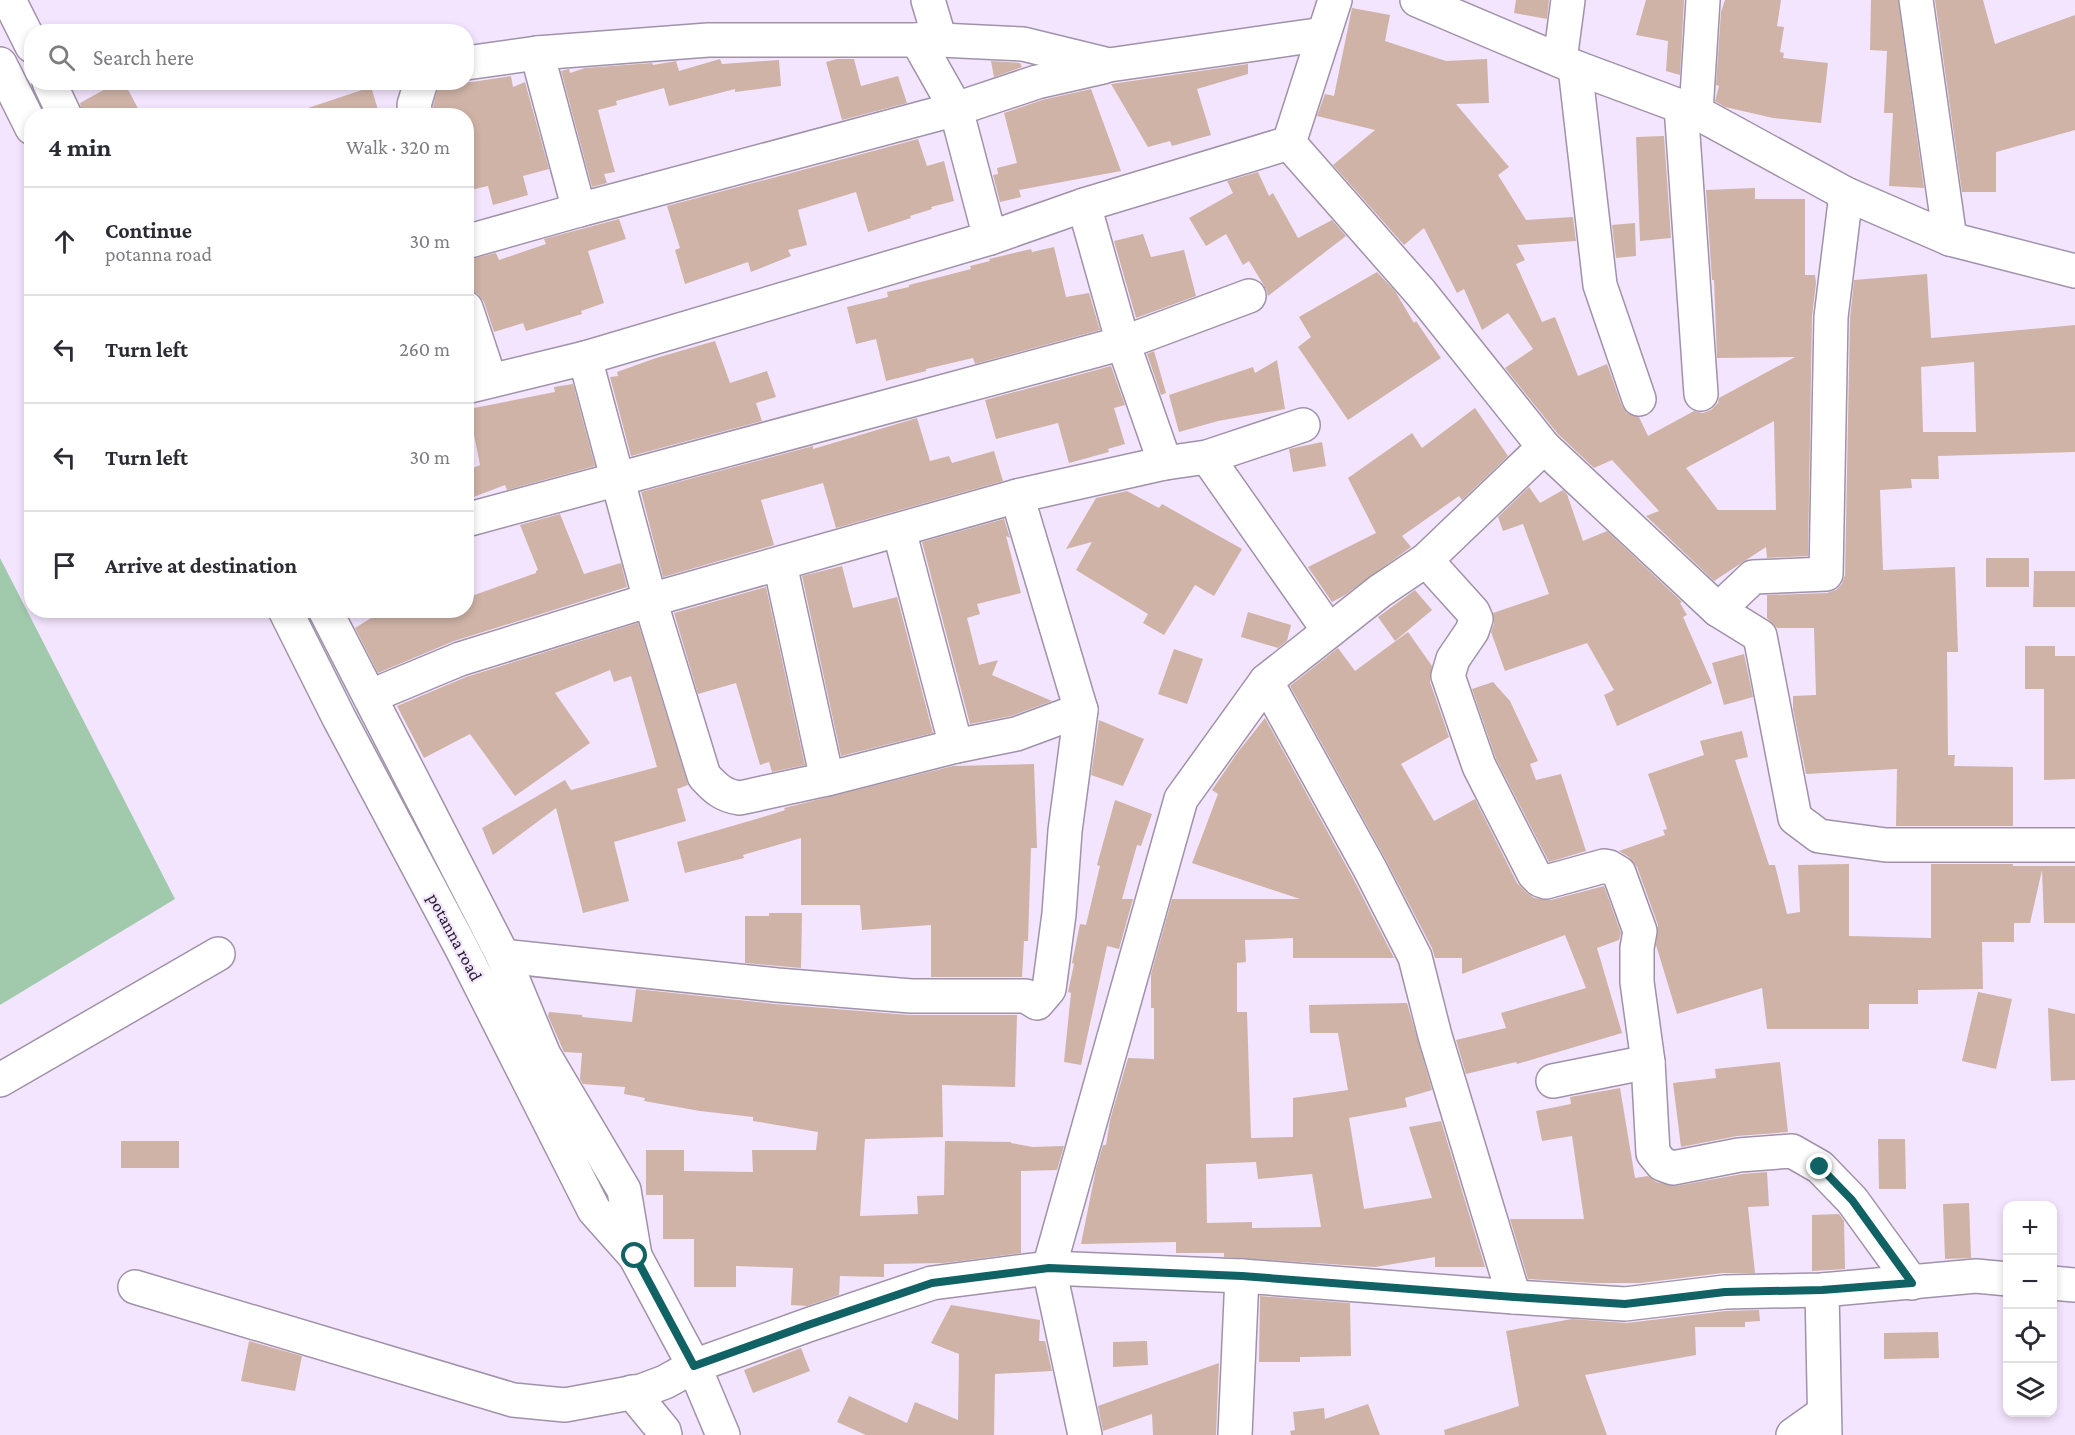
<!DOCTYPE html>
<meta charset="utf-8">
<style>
body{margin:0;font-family:"Crimson Pro",serif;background:#f2f2f3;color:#2b2b33}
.controls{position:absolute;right:18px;bottom:18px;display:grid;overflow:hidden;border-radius:12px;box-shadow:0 3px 9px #0003}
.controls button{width:54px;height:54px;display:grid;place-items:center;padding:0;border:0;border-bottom:2px solid #e1e1e2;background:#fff;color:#2b2b33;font:30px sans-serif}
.stop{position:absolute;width:18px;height:18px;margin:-14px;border:4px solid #106264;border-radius:50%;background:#fff}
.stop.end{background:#106264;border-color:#fff;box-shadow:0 2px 6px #0008}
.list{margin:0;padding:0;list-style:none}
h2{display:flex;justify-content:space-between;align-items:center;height:78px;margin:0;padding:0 24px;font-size:26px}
h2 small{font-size:20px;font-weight:400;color:#7c7c81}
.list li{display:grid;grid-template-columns:39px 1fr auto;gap:18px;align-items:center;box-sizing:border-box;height:108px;padding:0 24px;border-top:2px solid #e1e1e2}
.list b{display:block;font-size:22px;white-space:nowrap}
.list p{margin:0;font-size:20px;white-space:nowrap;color:#7c7c81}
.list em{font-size:20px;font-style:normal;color:#7c7c81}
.icon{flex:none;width:33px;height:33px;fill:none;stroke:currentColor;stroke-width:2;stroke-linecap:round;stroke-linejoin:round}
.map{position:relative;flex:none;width:2075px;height:1435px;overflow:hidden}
.search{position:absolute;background:#fff;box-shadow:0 3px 9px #0003;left:24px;top:24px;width:450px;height:66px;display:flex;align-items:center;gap:15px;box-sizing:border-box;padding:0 21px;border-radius:24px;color:#7c7c81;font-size:22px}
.panel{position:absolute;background:#fff;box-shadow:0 3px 9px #0003;left:24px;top:108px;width:450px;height:510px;border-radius:24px}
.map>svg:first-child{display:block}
</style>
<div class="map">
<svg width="2075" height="1435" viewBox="0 0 2075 1435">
<rect width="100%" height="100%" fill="#f3e5fe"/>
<path fill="#a1caad" d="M 0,558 L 175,899 L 0,1005 Z"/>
<g fill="#cfb3a6" fill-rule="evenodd">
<path d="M 1516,0 L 1549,0 L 1547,19 L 1514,13 Z"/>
<path d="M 1646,0 L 1684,0 L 1680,75 L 1666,71 L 1668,41 L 1636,35 Z"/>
<path d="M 1725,0 L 1781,0 L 1777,26 L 1784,27 L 1780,52 L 1784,53 L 1783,58 L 1828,63 L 1821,123 L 1773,118 L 1725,107 L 1715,101 L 1719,86 L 1716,85 L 1721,12 Z"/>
<path d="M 1871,0 L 1898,0 L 1924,188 L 1889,186 L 1893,113 L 1884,113 L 1887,51 L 1870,50 Z"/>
<path d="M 1935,0 L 1983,0 L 1995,44 L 2075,15 L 2075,130 L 1996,152 L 1996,192 L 1962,192 Z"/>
<path d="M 1352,8 L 1390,15 L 1385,41 L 1446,61 L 1487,59 L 1489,103 L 1456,104 L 1509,167 L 1498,175 L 1526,220 L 1573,217 L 1576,241 L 1517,245 L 1525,260 L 1516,264 L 1542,322 L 1555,317 L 1578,376 L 1607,364 L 1622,406 L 1627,413 L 1639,417 L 1648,436 L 1694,411 L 1703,413 L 1711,410 L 1718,403 L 1719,398 L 1795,357 L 1717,358 L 1714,280 L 1712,280 L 1706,190 L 1755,188 L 1755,199 L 1805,199 L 1805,275 L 1815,275 L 1816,283 L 1812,317 L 1808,556 L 1767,558 L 1766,547 L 1714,581 L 1646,516 L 1659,511 L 1612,460 L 1594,468 L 1558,434 L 1505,368 L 1533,349 L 1508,313 L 1482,330 L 1464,289 L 1457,293 L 1424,228 L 1404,245 L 1333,165 L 1375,130 L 1317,116 L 1325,94 L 1334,96 ZM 1774,421 L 1776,510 L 1718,510 L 1686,468 Z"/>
<path d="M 720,59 L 722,64 L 779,60 L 781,86 L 735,92 L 735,89 L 669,106 L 664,88 L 616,101 L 617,105 L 598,110 L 615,172 L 604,174 L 607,183 L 592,187 L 561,71 L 569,69 L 570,73 L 585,68 L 652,63 L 653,65 L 676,61 L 679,71 Z"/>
<path d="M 837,59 L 854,59 L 861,86 L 898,76 L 907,103 L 842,120 L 826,62 Z"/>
<path d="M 991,61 L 1020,63 L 1022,67 L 994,77 Z"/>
<path d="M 1248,64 L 1248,74 L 1197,89 L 1211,135 L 1172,146 L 1170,141 L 1148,147 L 1111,84 Z"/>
<path d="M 511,76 L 513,87 L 525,82 L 549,169 L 523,176 L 528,195 L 493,205 L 488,186 L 466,191 L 466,116 L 434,116 L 433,106 L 439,85 L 450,82 L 472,82 Z"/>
<path d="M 118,82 L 124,82 L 142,116 L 83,116 L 80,103 Z"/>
<path d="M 371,87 L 380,116 L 300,116 L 299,111 Z"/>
<path d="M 1091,89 L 1121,171 L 1019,190 L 1021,197 L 1000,202 L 993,175 L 998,174 L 997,168 L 1017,163 L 1004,113 L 1042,100 Z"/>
<path d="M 1664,136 L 1671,238 L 1640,241 L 1636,137 Z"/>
<path d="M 918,139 L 927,166 L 944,161 L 954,201 L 931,207 L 932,209 L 910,216 L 911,218 L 868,232 L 856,192 L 798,210 L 807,245 L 788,250 L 791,256 L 751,272 L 748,262 L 685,284 L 675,250 L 680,248 L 667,206 Z"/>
<path d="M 1258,172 L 1269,196 L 1273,193 L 1298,238 L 1332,220 L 1346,236 L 1268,296 L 1266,289 L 1249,261 L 1243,265 L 1226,234 L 1206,246 L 1189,218 L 1233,193 L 1227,181 Z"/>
<path d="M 619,219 L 626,239 L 588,251 L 604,303 L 581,311 L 582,314 L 526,331 L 523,323 L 494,332 L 484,302 L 478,294 L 466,290 L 466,260 L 496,253 L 499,260 L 546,244 L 544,239 Z"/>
<path d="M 1635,223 L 1636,256 L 1616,258 L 1612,225 Z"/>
<path d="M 1143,234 L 1151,257 L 1184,250 L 1196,296 L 1136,318 L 1114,241 Z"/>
<path d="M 1054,247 L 1066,297 L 1089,293 L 1100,330 L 975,364 L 973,358 L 926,369 L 926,371 L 886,381 L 876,339 L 856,344 L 847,307 L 888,297 L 887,292 L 909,287 L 909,285 L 971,269 L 970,266 L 990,261 L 989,259 L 1031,249 L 1032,252 Z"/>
<path d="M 1377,272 L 1395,291 L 1414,323 L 1416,321 L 1441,358 L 1348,420 L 1298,347 L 1311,337 L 1299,317 Z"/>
<path d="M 1927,274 L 1931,338 L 2075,325 L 2075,452 L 1938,456 L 1939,479 L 1911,479 L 1912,488 L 1880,490 L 1883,570 L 1955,567 L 1958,652 L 1947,652 L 1948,755 L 1955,755 L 1954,766 L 2013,767 L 2013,826 L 1896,826 L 1897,769 L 1806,774 L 1793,709 L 1793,696 L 1816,695 L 1814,628 L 1777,628 L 1767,618 L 1767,595 L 1827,593 L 1836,590 L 1842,584 L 1845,575 L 1850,318 L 1854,280 ZM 1974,362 L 1976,432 L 1923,432 L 1921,367 Z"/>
<path d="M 715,341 L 730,383 L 767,371 L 776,397 L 756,403 L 762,421 L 631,456 L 610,377 L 618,376 L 617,372 L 656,358 Z"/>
<path d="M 1154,351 L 1166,393 L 1161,395 L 1147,354 Z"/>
<path d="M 1277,360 L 1285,409 L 1218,421 L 1179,432 L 1169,395 L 1253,367 L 1255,373 Z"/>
<path d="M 1111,366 L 1125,405 L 1114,408 L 1125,444 L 1108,449 L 1109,452 L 1069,463 L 1058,423 L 996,439 L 985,400 Z"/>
<path d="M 573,384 L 595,466 L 507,490 L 505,485 L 466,500 L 466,471 L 480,465 L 469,409 L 555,392 L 554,387 Z"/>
<path d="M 1475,408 L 1508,456 L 1462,500 L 1459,496 L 1402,536 L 1411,547 L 1345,595 L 1332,602 L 1308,567 L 1376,533 L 1348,478 L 1412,433 L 1422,448 Z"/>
<path d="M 917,418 L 930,461 L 949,456 L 952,463 L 994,451 L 1003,481 L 836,528 L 823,483 L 761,500 L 774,545 L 663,577 L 641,492 L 813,446 L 813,449 Z"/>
<path d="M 1322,442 L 1326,466 L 1293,472 L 1289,449 Z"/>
<path d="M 1529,487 L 1540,503 L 1563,490 L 1567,494 L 1583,541 L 1607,531 L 1682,602 L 1680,603 L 1687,615 L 1683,617 L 1712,683 L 1617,726 L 1604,695 L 1614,690 L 1587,643 L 1505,671 L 1491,632 L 1494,624 L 1493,613 L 1549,594 L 1523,524 L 1503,531 L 1498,517 Z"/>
<path d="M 1127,491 L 1159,508 L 1162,504 L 1242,549 L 1214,596 L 1195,585 L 1164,635 L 1143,623 L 1148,614 L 1076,570 L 1092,542 L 1066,549 L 1096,498 Z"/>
<path d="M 560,514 L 584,574 L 621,563 L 627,587 L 454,641 L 378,673 L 355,628 L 384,610 L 466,610 L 466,598 L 536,573 L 536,571 L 538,570 L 520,525 Z"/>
<path d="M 1004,519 L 1010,538 L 1006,536 L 1021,593 L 977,604 L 980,614 L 967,618 L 979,665 L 998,660 L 992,675 L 1052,701 L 1011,716 L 970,724 L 922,542 Z"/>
<rect x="1986" y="558" width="43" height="29"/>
<path d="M 842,566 L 853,608 L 897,597 L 933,733 L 841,756 L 802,576 Z"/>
<path d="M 2034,571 L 2075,571 L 2075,607 L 2033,607 Z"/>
<path d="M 766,587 L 805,765 L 772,772 L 769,762 L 760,765 L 736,683 L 698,694 L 674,613 Z"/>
<path d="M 1415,590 L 1432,610 L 1395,641 L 1378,617 Z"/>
<path d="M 1248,612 L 1291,625 L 1287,641 L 1278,648 L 1241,637 Z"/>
<path d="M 638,623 L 688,785 L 677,789 L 686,821 L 614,842 L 629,901 L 583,913 L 556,808 L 493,855 L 482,828 L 565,780 L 571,790 L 657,767 L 631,676 L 614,682 L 610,670 L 555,693 L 590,743 L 515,796 L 470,734 L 424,758 L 397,706 L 466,677 Z"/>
<path d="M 1408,632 L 1432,666 L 1430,682 L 1449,737 L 1401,764 L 1434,821 L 1475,799 L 1517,883 L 1527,893 L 1534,898 L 1551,900 L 1604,886 L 1621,933 L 1619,940 L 1597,948 L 1622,1033 L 1517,1064 L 1516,1062 L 1466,1074 L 1456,1040 L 1506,1028 L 1501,1013 L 1586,988 L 1565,935 L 1462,974 L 1462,958 L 1435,958 L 1432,948 L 1386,860 L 1290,686 L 1338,648 L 1355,671 Z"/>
<path d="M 2025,646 L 2055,646 L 2055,656 L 2075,656 L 2075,779 L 2044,780 L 2044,689 L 2025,689 Z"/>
<path d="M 1174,649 L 1203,659 L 1187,704 L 1158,694 Z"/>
<path d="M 1744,654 L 1753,697 L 1724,705 L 1712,663 Z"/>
<path d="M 1493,682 L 1510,701 L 1538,761 L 1530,764 L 1536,780 L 1561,774 L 1586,851 L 1549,862 L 1496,759 L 1472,689 Z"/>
<path d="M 1265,718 L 1353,878 L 1394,958 L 1293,958 L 1293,938 L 1245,940 L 1246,962 L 1237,963 L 1237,1012 L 1247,1012 L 1251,1138 L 1293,1137 L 1293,1098 L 1348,1090 L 1338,1033 L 1310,1033 L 1309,1005 L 1407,1003 L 1432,1090 L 1405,1098 L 1407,1107 L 1349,1118 L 1364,1209 L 1432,1198 L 1409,1127 L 1441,1121 L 1485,1267 L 1435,1267 L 1435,1257 L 1375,1267 L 1224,1257 L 1224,1253 L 1176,1253 L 1176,1242 L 1081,1244 L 1096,1169 L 1103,1145 L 1106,1145 L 1110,1120 L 1128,1058 L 1154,1059 L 1154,1008 L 1151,1008 L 1151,974 L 1172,899 L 1300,899 L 1192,863 L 1218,794 L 1212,790 L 1238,752 ZM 1256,1162 L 1258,1179 L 1312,1174 L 1321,1227 L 1252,1228 L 1252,1222 L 1207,1223 L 1206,1164 Z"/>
<path d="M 1099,720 L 1144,739 L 1123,786 L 1091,775 Z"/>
<path d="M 1742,731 L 1748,757 L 1735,760 L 1769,865 L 1775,865 L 1787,914 L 1800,912 L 1798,865 L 1849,864 L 1849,936 L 1931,938 L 1931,864 L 2013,864 L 2013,866 L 2075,866 L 2075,923 L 2044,923 L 2042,870 L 2030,923 L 2014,923 L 2014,942 L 1982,942 L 1983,989 L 1918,990 L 1918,1004 L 1869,1004 L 1869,1029 L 1767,1029 L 1762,988 L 1677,1014 L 1656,945 L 1658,925 L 1637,867 L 1629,857 L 1619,851 L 1665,835 L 1663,830 L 1667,829 L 1648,774 L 1704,755 L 1700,741 Z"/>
<path d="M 1034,764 L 1037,848 L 1031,848 L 1028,941 L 1024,941 L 1022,977 L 931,977 L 931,925 L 862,930 L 860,905 L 801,905 L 801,838 L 743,855 L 744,858 L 685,873 L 677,842 L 773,814 L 785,810 L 784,808 L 953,766 Z"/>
<path d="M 1115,800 L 1152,814 L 1141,846 L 1137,845 L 1122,899 L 1133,899 L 1119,949 L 1107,946 L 1081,1065 L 1064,1062 L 1071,993 L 1068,992 L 1074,964 L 1072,963 L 1080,924 L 1086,925 L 1100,866 L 1097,865 Z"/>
<path d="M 769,913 L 802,913 L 801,968 L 745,963 L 745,916 L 769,916 Z"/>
<path d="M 636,989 L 775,1004 L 909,1015 L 1017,1015 L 1015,1087 L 942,1085 L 943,1137 L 865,1139 L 860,1216 L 918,1214 L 917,1196 L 944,1195 L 945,1141 L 1011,1142 L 1011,1143 L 1033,1147 L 1064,1146 L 1057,1170 L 1021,1171 L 1021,1253 L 944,1263 L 884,1264 L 884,1277 L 840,1276 L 839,1295 L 807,1306 L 791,1305 L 793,1268 L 736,1266 L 736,1287 L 694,1287 L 694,1239 L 663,1239 L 663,1195 L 646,1195 L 646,1150 L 684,1150 L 684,1171 L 753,1172 L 752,1150 L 816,1150 L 818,1132 L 753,1121 L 753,1117 L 700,1111 L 644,1101 L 645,1098 L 624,1094 L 625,1087 L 583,1084 L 580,1079 L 582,1053 L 564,1052 L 548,1016 L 549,1012 L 582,1015 L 582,1017 L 632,1022 Z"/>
<path d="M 1978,992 L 2012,999 L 1996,1069 L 1962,1061 Z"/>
<path d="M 2048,1008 L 2075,1014 L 2075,1080 L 2051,1081 Z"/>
<path d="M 1780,1062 L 1788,1132 L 1737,1136 L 1681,1147 L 1673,1083 L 1716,1078 L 1715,1069 Z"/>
<path d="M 1620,1088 L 1635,1178 L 1648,1176 L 1656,1182 L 1676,1186 L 1742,1174 L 1767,1172 L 1769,1206 L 1748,1207 L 1755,1273 L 1723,1273 L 1640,1283 L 1594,1283 L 1528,1279 L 1510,1219 L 1584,1219 L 1572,1136 L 1542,1141 L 1536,1111 L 1571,1104 L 1570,1097 Z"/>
<path d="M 1878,1139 L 1905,1139 L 1906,1189 L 1879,1189 Z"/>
<rect x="121" y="1141" width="58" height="27"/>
<path d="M 1969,1203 L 1971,1258 L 1945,1259 L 1943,1204 Z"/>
<path d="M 1839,1214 L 1844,1221 L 1845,1269 L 1812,1271 L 1812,1215 Z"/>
<path d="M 1260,1296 L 1350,1303 L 1351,1356 L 1300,1357 L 1300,1362 L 1259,1362 Z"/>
<path d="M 951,1305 L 1040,1320 L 1039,1341 L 1045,1341 L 1052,1371 L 995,1374 L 994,1435 L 866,1435 L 837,1422 L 849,1396 L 907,1423 L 915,1402 L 958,1420 L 959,1354 L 931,1343 Z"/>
<path d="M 1759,1310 L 1760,1321 L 1745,1322 L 1745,1327 L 1695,1327 L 1696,1355 L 1585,1375 L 1607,1435 L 1445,1435 L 1444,1430 L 1519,1406 L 1510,1354 L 1511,1353 L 1510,1353 L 1506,1331 L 1572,1319 L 1627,1323 L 1726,1311 Z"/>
<path d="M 1938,1332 L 1939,1358 L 1884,1359 L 1884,1333 Z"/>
<path d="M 249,1341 L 302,1356 L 295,1391 L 241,1381 Z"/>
<path d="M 1147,1341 L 1148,1365 L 1113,1367 L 1113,1342 Z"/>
<path d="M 801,1348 L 810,1371 L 753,1393 L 744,1370 Z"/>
<path d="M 1219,1363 L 1216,1435 L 1153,1435 L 1152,1414 L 1103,1431 L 1098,1406 Z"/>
<path d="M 1368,1404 L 1380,1435 L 1291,1435 L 1290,1431 L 1295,1430 L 1293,1412 L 1324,1408 L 1325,1419 Z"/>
</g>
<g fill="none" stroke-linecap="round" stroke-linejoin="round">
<g stroke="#a092a9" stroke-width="36">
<g id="minor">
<path d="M 9,0 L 32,46"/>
<path d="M 928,0 L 940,40"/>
<path d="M 1335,0 L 1289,143 L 1421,293 L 1544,447 L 1718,610 L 1760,636 L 1795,818 L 1819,836 L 1886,845 L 2075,845"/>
<path d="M 1417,0 L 1575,67 L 1696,112 L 1846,194 L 1950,239 L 2075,271"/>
<path d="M 1916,0 L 1950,239"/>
<path d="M 917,40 L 956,109 L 990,238"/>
<path d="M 537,53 L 579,210 L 956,109 L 1037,82 L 1103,67"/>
<path d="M 1560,60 L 1568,0"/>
<path d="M 466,63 L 537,53 L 708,40 L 940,40 L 1023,44 L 1109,65 L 1324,34"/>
<path d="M 0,64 L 32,128"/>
<path d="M 1575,67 L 1600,285 L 1639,399"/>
<path d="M 49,82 L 65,116"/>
<path d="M 1681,106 L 1701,394"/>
<path d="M 1696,112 L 1703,0"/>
<path d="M 416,116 L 414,105 L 421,82"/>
<path d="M 1084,205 L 1123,343 L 1165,463"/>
<path d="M 466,242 L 579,210"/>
<path d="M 466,308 L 490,380"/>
<path d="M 585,358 L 650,600 L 704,776 C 715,788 723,796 740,798 L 827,779 L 956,746 L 1016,734 L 1081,710"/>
<path d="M 466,387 L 585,358 L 990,238 L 1084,205 L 1289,143"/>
<path d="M 1207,457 L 1329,631"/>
<path d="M 466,520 L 1123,343 L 1249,296"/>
<path d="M 899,530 L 956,746"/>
<path d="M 1426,560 L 1473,612 L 1476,619 L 1472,631 L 1453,659 L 1448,676 L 1479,766 L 1534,874 L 1540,880 L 1546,882 L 1604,866 L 1609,867 L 1619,873 L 1640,931 L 1637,948 L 1637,982 L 1648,1062 L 1653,1153 L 1662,1164 L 1673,1168 L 1739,1155 L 1792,1151 L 1820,1167 L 1852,1200 L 1912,1283"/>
<path d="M 780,564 L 827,779"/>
<path d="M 285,610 L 339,718 L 462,949 L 594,1210 L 635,1256 L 694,1366 L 723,1435"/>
<path d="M 325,610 L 503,956 L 544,1055 L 624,1190 L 635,1256"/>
<path d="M 1718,610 L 1753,577 L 1826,574 L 1831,317 L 1846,194"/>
<path d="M 1266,681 L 1370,869 L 1415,957 L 1435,1036 L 1514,1297"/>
<path d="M 371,696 L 460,659 L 650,600 L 1017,496 L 1165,463 L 1207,457 L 1303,425"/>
<path d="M 503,956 L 777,985 L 911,996 L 1026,996 L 1037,1003 L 1049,989 L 1059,914 L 1065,831 L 1081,710 L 1017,496"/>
<path d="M 0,1080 L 218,954"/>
<path d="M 1553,1081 L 1648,1062"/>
<path d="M 2052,1283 L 2075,1285"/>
<path d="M 135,1287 L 513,1400 L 565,1405 L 641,1391 L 665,1382 L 694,1366 L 808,1325 L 932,1283 L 1049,1268 L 1242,1276 L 1514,1297 L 1625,1304 L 1725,1292 L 1822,1290 L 1976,1276 L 2008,1279"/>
<path d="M 1822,1290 L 1825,1435"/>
<path d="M 632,1392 L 664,1431 L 665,1435"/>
<path d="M 1085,1435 L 1049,1268 L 1181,799 L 1266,681 L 1380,591 L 1426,560 L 1544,447"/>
<path d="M 1235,1435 L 1242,1276"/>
<path d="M 1793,1435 L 1824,1413"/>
</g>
</g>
<use href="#minor" stroke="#fff" stroke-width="33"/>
</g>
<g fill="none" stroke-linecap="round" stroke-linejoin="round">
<path stroke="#106264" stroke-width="8" d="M 635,1256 L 694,1366 L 808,1325 L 932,1283 L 1049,1268 L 1242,1276 L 1514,1297 L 1625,1304 L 1725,1292 L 1822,1290 L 1912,1283 L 1852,1200 L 1820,1167"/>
</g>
<g text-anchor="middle" stroke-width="4.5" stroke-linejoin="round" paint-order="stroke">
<g font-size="18" fill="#221d26" stroke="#f3e5fe">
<text transform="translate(455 937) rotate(62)" y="6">potanna road</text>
</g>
</g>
</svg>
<div class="controls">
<button>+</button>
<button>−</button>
<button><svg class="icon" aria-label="locate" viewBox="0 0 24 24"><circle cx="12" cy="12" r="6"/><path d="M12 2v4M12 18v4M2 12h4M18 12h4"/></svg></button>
<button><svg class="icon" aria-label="layers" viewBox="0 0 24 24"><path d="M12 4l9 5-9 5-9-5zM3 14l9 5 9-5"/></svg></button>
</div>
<div class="stop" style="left:635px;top:1256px"></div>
<div class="stop end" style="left:1820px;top:1167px"></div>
<div class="search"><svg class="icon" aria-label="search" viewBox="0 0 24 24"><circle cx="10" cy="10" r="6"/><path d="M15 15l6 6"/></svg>Search here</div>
<section class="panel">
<h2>4 min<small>Walk · 320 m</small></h2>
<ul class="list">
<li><svg class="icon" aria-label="ahead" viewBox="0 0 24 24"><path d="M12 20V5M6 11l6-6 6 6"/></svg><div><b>Continue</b><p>potanna road</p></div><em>30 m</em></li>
<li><svg class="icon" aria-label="left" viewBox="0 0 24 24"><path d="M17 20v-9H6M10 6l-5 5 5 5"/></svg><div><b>Turn left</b></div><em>260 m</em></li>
<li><svg class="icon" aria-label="left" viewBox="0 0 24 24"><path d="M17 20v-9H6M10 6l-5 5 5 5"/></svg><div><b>Turn left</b></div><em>30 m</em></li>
<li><svg class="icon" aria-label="arrive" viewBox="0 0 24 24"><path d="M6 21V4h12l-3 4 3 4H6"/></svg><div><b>Arrive at destination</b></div></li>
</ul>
</section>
</div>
